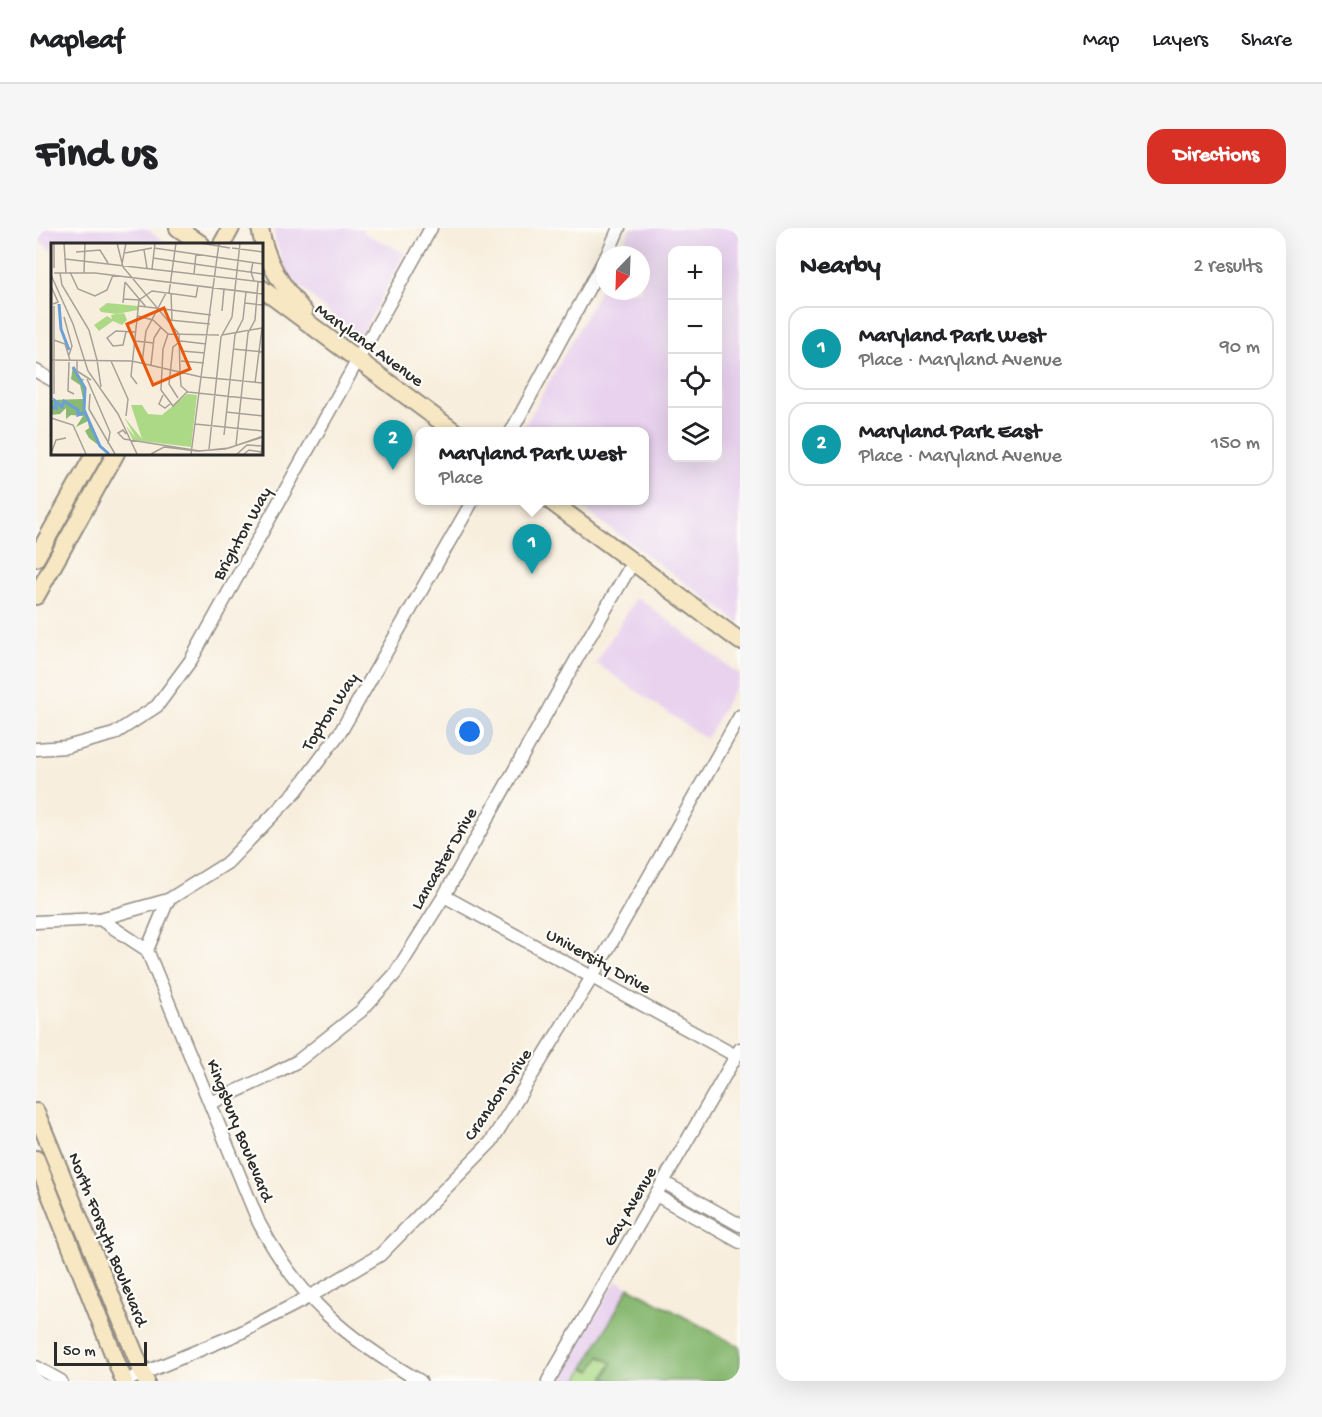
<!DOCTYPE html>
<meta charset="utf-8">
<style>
body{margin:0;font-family:"Gochi Hand",sans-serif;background:#f6f6f6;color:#202124}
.controls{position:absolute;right:18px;top:18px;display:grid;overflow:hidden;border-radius:12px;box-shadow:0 6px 24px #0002}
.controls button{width:54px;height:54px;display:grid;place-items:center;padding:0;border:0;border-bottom:2px solid #e0e0e0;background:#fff;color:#202124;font:30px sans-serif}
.compass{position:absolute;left:560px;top:18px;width:54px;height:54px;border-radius:50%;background:#fff;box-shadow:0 6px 24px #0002;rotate:203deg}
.scale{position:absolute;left:18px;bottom:15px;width:93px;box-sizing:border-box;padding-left:6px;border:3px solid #2b2b2b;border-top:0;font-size:16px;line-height:21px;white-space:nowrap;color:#2b2b2b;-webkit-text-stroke:4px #fdfcf7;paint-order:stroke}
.you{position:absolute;left:434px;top:504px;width:21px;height:21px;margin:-15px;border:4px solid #fff;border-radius:50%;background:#1a73e8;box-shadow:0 0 0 9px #1a73e833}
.badge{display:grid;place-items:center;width:39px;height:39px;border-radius:50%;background:#d93025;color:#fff;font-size:20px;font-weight:700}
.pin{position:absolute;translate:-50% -50px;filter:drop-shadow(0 2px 3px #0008)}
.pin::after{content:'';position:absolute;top:32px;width:21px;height:18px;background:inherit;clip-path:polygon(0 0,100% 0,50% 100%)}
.popup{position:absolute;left:379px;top:199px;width:234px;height:78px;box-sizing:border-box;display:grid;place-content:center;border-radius:12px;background:#fff;filter:drop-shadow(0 2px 4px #0005);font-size:20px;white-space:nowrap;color:#757577}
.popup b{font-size:22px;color:#202124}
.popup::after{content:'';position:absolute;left:50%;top:100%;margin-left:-12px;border:12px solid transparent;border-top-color:#fff}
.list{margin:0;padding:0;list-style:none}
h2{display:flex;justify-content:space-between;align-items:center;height:78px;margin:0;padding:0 24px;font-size:26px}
h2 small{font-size:20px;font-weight:400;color:#757577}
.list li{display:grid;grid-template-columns:39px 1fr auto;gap:18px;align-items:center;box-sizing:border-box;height:84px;margin:0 12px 12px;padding:0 12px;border:2px solid #e0e0e0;border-radius:18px}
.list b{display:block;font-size:22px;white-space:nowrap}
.list p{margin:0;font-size:20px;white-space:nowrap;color:#757577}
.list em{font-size:20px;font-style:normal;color:#757577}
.icon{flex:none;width:33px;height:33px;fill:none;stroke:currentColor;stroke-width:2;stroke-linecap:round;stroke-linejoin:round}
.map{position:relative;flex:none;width:704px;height:1153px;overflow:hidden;border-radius:18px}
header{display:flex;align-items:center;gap:36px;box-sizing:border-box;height:84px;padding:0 30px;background:#fff;border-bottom:2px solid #e0e0e0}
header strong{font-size:28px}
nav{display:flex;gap:33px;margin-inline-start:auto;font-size:21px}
.intro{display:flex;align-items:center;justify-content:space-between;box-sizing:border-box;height:144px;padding:0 36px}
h1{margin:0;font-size:42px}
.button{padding:15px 27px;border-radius:18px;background:#d93025;color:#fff;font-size:21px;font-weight:700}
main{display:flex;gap:36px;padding:0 36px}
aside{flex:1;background:#fff;border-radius:18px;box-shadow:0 6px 24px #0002}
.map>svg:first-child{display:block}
</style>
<header>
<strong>Mapleaf</strong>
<nav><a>Map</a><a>Layers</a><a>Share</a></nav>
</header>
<div class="intro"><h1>Find us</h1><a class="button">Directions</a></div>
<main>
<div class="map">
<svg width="704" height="1153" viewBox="0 0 704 1153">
<rect width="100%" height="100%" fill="#fdfcf7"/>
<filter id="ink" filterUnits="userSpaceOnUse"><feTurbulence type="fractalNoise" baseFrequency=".0167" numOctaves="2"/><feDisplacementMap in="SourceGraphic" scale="12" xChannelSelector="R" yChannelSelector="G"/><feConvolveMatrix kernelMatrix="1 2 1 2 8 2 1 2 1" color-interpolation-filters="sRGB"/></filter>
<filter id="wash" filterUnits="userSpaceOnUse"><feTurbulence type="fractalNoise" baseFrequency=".008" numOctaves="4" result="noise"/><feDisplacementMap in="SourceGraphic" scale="24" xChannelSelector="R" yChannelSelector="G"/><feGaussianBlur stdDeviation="1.35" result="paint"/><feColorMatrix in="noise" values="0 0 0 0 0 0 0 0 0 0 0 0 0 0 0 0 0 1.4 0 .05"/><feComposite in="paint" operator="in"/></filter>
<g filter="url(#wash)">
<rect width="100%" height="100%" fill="#f8eede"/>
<g fill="#e8d2ee" fill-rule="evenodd">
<path d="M 0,0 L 109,0 L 132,16 L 16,16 L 16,23 L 0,10 Z"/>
<path d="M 238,0 L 327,0 L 328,5 L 369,25 L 323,112 L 252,47 L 239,12 Z"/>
<path d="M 595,0 L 704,0 L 704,395 L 537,273 L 608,272 L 608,204 L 486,203 L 569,53 L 569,63 L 605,63 L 605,27 L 582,27 ZM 636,22 L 682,22 L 682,230 L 636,230 Z"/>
<path d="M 601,369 L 704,447 L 704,450 L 670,511 L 560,435 Z"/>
<path d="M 580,1052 L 704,1119 L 704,1153 L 521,1153 Z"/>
</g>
<g fill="#acd985" stroke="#6c8258" stroke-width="1.5">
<path d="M 648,972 L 704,1002 L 704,1009 L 648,976 Z"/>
<path d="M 563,1128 L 576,1135 L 567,1150 L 571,1153 L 541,1153 L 548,1140 L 555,1143 Z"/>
</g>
<path fill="#89b972" stroke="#5a724e" stroke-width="1.5" d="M 593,1059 L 704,1119 L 704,1153 L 575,1153 L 569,1149 L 576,1135 L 564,1128 L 556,1142 L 548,1140 Z"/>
</g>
<g filter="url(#ink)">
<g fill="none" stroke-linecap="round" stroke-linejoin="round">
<g stroke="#928c84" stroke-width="15">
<g id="street">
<path d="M 571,27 L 583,0"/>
<path d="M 0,143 L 16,152"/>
<path d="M 475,204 L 569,30"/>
<path d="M 0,521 L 30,519 L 78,506 L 121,478 L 155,432 L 395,0"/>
<path d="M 408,668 L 700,828"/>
<path d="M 64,691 L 132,672"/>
<path d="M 0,694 L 64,691 L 111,722 L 223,995 C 264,1072 310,1110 384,1153"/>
<path d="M 111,722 L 132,672 L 191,635 L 261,562 L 305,503 L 437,272"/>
<path d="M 175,875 L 229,850 L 262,833 L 325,783 L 359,746 L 408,668 L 544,425 L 597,334"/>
<path d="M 627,954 L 704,997"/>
<path d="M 620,967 L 704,1014"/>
<path d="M 0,1139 L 25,1153"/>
<path d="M 89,1153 L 204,1105 L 225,1094 L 273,1069 L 344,1027 L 455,914 L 556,749 L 704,488"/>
<path d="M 512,1153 L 704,821"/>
</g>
</g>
<g stroke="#928c84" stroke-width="20">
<g id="secondary">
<path d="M 142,0 L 165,16"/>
<path d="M 224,0 C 230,35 246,58 268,84"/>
<path d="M 186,16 L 195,0"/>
<path d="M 225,60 L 419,204"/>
<path d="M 513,272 L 704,413"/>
<path d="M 0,330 L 59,225"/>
<path d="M 0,368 L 80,225"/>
<path d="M 0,884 L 110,1153"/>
<path d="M 0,931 L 88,1153"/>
</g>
</g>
<use href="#street" stroke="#fff" stroke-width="12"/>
<use href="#secondary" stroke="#f7e8c3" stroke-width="16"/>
</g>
</g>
<g text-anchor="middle" stroke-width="4.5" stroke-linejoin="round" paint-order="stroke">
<g font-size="18" fill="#2b2b2b" stroke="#fdfcf7">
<text transform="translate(334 116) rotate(36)" y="6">Maryland Avenue</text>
<text transform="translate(205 305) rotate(-61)" y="6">Brighton Way</text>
<text transform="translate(293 483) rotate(-57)" y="6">Topton Way</text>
<text transform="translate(407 630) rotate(-60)" y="6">Lancaster Drive</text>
<text transform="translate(563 732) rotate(29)" y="6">University Drive</text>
<text transform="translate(461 866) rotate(-56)" y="6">Crandon Drive</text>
<text transform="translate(205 902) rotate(68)" y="6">Kingsbury Boulevard</text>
<text transform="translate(593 978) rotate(-60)" y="6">Gay Avenue</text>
<text transform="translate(73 1011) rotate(68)" y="6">North Forsyth Boulevard</text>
</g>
</g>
<g transform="translate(15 15)">
<rect width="212" height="212" fill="#f8eede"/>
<path d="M 56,60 L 87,63 L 87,67 L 65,71 L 50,69 L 48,66 ZM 73,70 L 76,77 L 71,82 L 62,78 L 48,88 L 43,82 L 56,73 L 61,76 L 60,72 ZM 136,151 L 146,152 L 140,204 L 82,197 L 75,183 L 85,195 L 73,174 L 91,196 L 80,162 L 91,162 L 97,171 L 111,172 Z" fill="#acd985"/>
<path d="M 22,123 L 27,134 L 34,137 L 29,138 L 35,145 L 34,166 L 50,203 L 59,211 L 38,195 L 34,188 L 38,185 L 37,178 L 25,184 L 32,173 L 20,172 L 15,176 L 15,165 L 9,171 L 0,172 L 0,157 L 32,156 L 29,142 L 20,136 Z" fill="#89b972"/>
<path fill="none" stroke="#6b9fd7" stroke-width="3" d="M 8,61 L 10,86 L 18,107M 22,124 L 34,145 L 33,167M 0,164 L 5,165 L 4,158 L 11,164 L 13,158 L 27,167 L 27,172 L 34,169 L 49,203 L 58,211"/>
<path fill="none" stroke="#a6a096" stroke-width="1.5" d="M 13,0 L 15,30M 66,0 L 72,24 L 128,91 L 129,129M 149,0 L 179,5M 103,5 L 212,21M 181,5 L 212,9M 93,7 L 96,25M 25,9 L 49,7 L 57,20M 74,10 L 101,5M 102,15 L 212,31M 14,16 L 212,39M 202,19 L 200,29 L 203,38M 71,21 L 75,0M 3,25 L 3,0M 101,26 L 104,0M 19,29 L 27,46 L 44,53 L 56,47 L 62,32M 3,30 L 44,30 L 212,51M 9,30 L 11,42 L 38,87 L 46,117M 33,30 L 34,0M 143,31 L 145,11M 0,32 L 22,81 L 37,128 L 67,171 L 86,211M 74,39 L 95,64M 0,43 L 7,59 L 2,61M 118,50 L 125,0M 120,50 L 121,77M 72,56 L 88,57 L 101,48 L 145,54 L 147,43M 72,60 L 74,39M 194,60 L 212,62M 3,63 L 3,151M 88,63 L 160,72M 171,68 L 173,46M 87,73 L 102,77 L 117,91 L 168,92M 13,74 L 21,103 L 18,112M 118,77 L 159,81M 75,89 L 72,102 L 62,103 L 56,95 L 65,88 L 85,89M 117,91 L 112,106 L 110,147 L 122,163 L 136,149M 171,92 L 211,85M 3,97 L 14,101 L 19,117M 84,98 L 103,100M 182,106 L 212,109M 131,108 L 154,110M 0,117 L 81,118 L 150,134 L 212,140M 26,117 L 26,128 L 40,137M 46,117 L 50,144M 60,118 L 77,156 L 75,173M 130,118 L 153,120M 18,119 L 17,148 L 23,151M 91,120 L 95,88 L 115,50M 100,122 L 103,95 L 110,84M 129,129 L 130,143 L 137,149 L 212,157M 150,134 L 168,0M 36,136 L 59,189 L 57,201M 204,140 L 211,85M 86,141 L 80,133 L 88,57M 39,151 L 38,166 L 64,211M 112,152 L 108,161 L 114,165 L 119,161M 127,155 L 118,141 L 122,104 L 130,98 L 155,101M 175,169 L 212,173M 0,175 L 22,182 L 35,211M 144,181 L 212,188M 75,191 L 72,187 L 67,190 L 73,196 L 149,208 L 178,205 L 212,193M 173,192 L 184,92 L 192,76 L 195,49M 185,202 L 197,90 L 204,77 L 207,39M 158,206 L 170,94 L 181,74 L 189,0M 1,208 L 5,197 L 15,195M 100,211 L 113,204 L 146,208 L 174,206 L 212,194M 140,211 L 150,134M 186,211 L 196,202 L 211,203M 193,211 L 198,207 L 210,209M 210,211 L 212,193"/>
<path fill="#e8590c" fill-opacity="0.15" stroke="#e8590c" stroke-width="3" d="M 113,65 L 139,126 L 102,142 L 76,81 Z"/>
<rect width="212" height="212" fill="none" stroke="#2b2b2b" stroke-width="3"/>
</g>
</svg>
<div class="controls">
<button>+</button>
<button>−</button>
<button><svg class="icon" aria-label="locate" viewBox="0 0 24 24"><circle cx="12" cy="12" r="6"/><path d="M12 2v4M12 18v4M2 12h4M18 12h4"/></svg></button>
<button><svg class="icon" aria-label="layers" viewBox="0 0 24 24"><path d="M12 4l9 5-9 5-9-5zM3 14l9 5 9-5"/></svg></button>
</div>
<svg class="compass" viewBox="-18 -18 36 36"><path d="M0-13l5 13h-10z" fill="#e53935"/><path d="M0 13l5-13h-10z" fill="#757577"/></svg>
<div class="scale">50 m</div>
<div class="you"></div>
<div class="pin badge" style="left:496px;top:346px;background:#0f9aa8">1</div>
<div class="popup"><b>Maryland Park West</b>Place</div>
<div class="pin badge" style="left:357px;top:242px;background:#0f9aa8">2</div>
</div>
<aside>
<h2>Nearby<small>2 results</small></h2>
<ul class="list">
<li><span class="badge" style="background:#0f9aa8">1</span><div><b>Maryland Park West</b><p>Place · Maryland Avenue</p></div><em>90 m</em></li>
<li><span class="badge" style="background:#0f9aa8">2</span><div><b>Maryland Park East</b><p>Place · Maryland Avenue</p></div><em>150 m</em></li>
</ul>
</aside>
</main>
